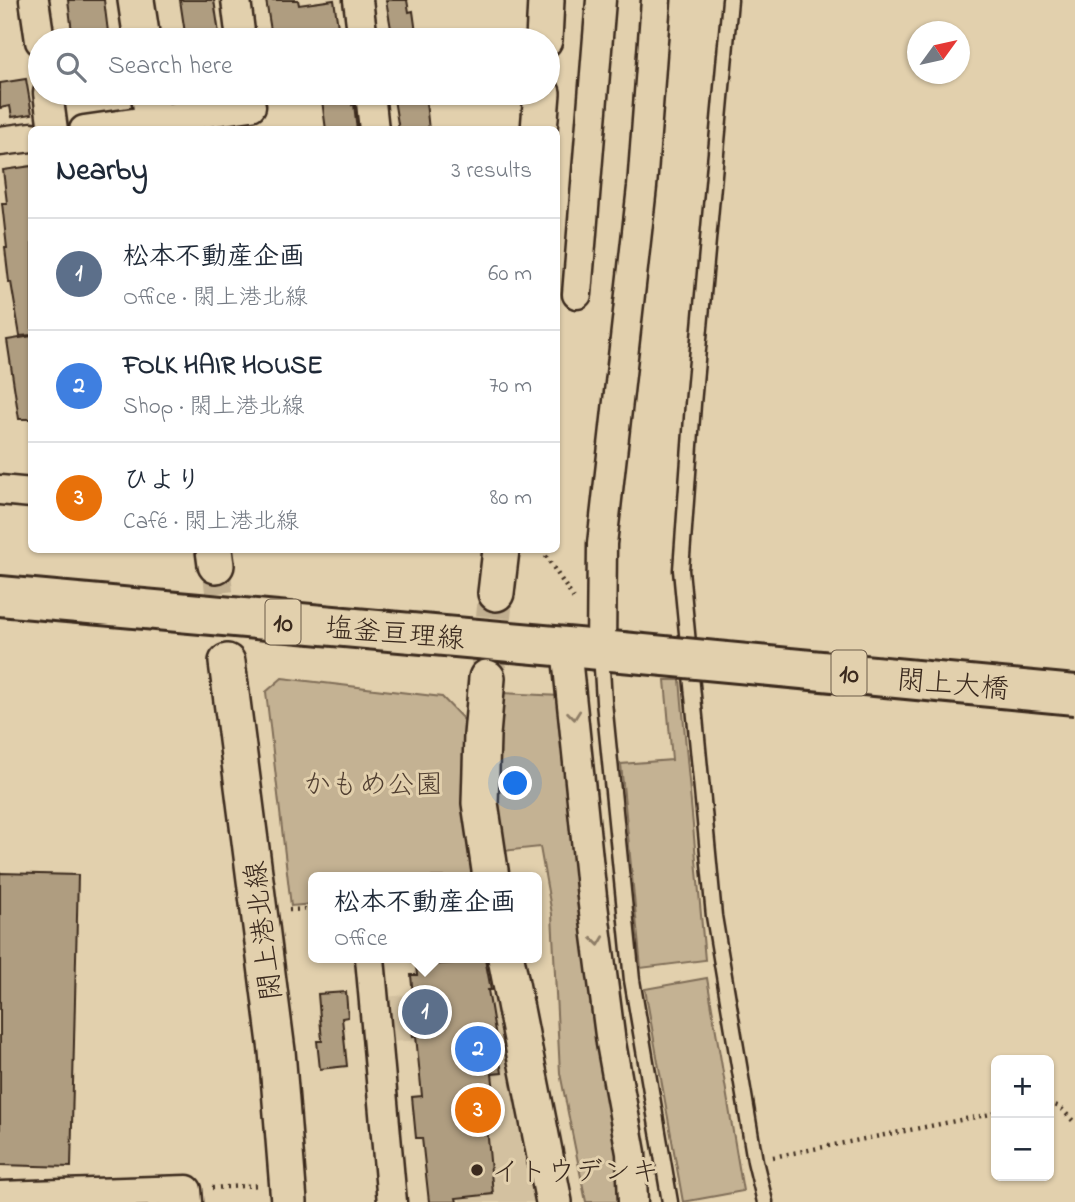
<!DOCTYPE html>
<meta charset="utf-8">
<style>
body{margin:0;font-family:"Indie Flower","Klee One",sans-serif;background:#f6f6f7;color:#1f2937}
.controls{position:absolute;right:21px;bottom:21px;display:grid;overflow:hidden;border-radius:10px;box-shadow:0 2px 5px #0004}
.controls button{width:63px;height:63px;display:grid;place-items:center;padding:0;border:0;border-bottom:2px solid #e0e1e3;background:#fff;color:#1f2937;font:35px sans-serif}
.compass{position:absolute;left:907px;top:21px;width:63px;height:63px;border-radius:50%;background:#fff;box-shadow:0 2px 5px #0004;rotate:57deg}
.you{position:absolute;left:516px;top:784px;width:24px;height:24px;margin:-18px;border:5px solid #fff;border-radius:50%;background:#1a73e8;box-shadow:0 0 0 10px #1a73e833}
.badge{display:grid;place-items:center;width:46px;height:46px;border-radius:50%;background:#ea580c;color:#fff;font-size:23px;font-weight:700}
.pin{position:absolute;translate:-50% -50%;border:4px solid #fff;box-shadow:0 2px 7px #0006}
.popup{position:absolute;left:308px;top:872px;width:234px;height:91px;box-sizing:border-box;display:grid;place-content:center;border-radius:10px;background:#fff;filter:drop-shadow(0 2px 5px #0005);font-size:23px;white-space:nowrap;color:#747a83}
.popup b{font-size:26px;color:#1f2937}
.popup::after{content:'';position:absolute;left:50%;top:100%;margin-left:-14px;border:14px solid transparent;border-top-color:#fff}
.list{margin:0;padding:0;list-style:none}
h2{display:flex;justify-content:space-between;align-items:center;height:91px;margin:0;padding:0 28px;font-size:30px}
h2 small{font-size:23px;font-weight:400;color:#747a83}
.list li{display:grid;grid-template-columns:46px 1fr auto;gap:21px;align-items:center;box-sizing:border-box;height:112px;padding:0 28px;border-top:2px solid #e0e1e3}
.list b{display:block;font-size:26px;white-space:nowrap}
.list p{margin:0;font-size:23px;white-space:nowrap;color:#747a83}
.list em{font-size:23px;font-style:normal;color:#747a83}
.icon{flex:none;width:38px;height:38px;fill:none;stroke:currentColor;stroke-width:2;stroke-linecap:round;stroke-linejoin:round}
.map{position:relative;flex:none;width:1075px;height:1202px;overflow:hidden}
.search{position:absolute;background:#fff;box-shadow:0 2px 5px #0004;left:28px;top:28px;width:532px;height:77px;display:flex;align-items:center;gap:18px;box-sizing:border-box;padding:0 24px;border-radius:38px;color:#747a83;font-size:26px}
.panel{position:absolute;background:#fff;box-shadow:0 2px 5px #0004;left:28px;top:126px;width:532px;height:427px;border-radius:10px}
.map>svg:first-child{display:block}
</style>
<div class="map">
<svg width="1075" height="1202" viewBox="0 0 1075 1202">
<rect width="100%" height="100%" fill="#e2d0ad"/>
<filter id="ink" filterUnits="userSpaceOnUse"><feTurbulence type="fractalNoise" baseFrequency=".0143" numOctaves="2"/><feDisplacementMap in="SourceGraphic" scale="14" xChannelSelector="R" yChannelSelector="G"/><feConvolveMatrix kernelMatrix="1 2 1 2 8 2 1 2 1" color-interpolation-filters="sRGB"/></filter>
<g filter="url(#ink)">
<path fill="#d3c1a0" d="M 440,992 L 442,1001 L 499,993 L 540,1202 L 460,1202 L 445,1039 L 388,1042 L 384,997 Z"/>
<g fill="#c4b293" stroke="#806e58" stroke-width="2">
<path d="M 282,678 L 442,697 L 467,723 L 474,877 L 313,877 L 313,904 L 291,906 L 266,692 Z"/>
<path d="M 665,680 L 680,680 L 705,960 L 641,968 L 621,764 L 672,760 Z"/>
<path d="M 502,693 L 560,696 L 624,1202 L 586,1202 L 560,1073 L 552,914 L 540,847 L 503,851 L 497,779 Z"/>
<path d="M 707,978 L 743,1191 L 683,1202 L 645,989 Z"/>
</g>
<g fill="#af9d80" stroke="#3b2a1e" stroke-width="2">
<path d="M 68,0 L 104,0 L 109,40 L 80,40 L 79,31 L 72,32 Z"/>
<path d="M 180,0 L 214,0 L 220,40 L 186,40 Z"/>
<path d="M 266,0 L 298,0 L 299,5 L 334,0 L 340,40 L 297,40 L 296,34 L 272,37 Z"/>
<path d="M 386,0 L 407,0 L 409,12 L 413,11 L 417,40 L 393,40 Z"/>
<path d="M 26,79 L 32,114 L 12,117 L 10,106 L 0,108 L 0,83 Z"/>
<path d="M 321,93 L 351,93 L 352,105 L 354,104 L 357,130 L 326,130 Z"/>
<path d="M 393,93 L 425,93 L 429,130 L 399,130 Z"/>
<path d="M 32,166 L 32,335 L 20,336 L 11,282 L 9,282 L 5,248 L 7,248 L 2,203 L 7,203 L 3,170 Z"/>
<path d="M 32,336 L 32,419 L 19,419 L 7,340 Z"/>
<path d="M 0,873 L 78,875 L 71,1167 L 0,1165 Z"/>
<path d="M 465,958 L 485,958 L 491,990 L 488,990 L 502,1073 L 492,1074 L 498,1126 L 487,1127 L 493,1194 L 456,1198 L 457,1202 L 429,1202 L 422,1138 L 416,1138 L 412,1097 L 422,1096 L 416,1036 L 413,1037 L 408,996 L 413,996 L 411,975 L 417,975 L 416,966 L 466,962 Z"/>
<path d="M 346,992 L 348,1017 L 342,1018 L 347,1066 L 320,1069 L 317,1041 L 322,1041 L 318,994 Z"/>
</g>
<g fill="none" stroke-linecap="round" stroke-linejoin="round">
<path stroke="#c1af90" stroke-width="28" stroke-dasharray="28 14" stroke-linecap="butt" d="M 216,565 L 227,662"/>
<path stroke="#c1af90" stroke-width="35" stroke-dasharray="35 18" stroke-linecap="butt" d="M 488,670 L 496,593"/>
<g stroke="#3b2a1e" stroke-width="19">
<g id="service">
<path d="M 730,0 L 693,404 L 681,570 L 714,916 L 755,1161 L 765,1202"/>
<path d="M 601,652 L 604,702 L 632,980 L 670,1202"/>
</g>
</g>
<g stroke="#3b2a1e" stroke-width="33">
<g id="minor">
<path d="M 34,0 L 40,41"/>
<path d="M 236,0 L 241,40"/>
<path d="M 358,0 L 363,40"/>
<path d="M 48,93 L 53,130"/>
<path d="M 370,93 L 374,130"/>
<path d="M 84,130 L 251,106"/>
<path d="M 0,141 L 32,137"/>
<path d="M 577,294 L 601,0"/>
<path d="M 0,490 L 32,493"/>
<path d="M 566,647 L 592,897 L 611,1043 L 631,1153 L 633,1202"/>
<path d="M 601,650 L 602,544 L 642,187 L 656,0"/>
<path d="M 370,958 L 392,1202"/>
<path d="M 0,1196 L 187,1190 L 188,1202"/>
</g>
</g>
<g stroke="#3b2a1e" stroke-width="40">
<g id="tertiary">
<path d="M 136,0 L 142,40"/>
<path d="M 544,40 L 546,0"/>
<path d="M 149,93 L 155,130"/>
<path d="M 539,130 L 542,93"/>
<path d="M 214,550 L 216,565"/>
<path d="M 496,593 L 501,550"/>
<path d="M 227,662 L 277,1051 L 289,1202"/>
<path d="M 487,678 L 482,735 L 480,803 L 491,877"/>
<path d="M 506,958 L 554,1202"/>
</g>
</g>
<g stroke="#3b2a1e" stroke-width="44">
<path id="primary" d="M 0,596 L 622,652"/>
</g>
<g stroke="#3b2a1e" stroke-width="4.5" stroke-dasharray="2 5" stroke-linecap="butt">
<path d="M 542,550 L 574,599"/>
<path d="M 289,910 L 313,909"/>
<path d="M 1049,1103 L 1060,1107 L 1075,1123"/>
<path d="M 773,1157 L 996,1113"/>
<path d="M 212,1188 L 260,1185"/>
</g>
<use href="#service" stroke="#e2d0ad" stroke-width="14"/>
<use href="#minor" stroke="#e2d0ad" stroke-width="28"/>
<use href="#tertiary" stroke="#e2d0ad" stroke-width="35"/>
<use href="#primary" stroke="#e2d0ad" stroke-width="38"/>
<g stroke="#3b2a1e" stroke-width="44" stroke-linecap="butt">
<path id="primary-bridge" d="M 622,652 L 1075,695"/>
</g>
<use href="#primary-bridge" stroke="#e2d0ad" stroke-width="38"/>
</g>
<defs><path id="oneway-chevron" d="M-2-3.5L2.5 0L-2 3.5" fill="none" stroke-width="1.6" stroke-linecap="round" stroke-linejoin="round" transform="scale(1.75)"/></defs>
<g stroke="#8e7d66">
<use href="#oneway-chevron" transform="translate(574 715) rotate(84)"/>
<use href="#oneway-chevron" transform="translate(598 941) rotate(83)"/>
</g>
</g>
<circle fill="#3b2a1e" stroke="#e2d0ad" stroke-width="2.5" cx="477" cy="1170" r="7"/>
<g text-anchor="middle" stroke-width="6" stroke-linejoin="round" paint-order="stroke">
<g fill="#e2d0ad" stroke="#6d5c49" stroke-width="2">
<rect x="265.5" y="599.5" width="35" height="45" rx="5"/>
<rect x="831.5" y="650.5" width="35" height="45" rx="5"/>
</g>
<g font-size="26" font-weight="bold" fill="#3b2a1e">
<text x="283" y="631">10</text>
<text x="849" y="682">10</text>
</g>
<g font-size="28" fill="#3b2a1e" stroke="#e2d0ad">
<text transform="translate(395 632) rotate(5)" y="10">塩釜亘理線</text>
<text transform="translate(953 683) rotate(5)" y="10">閖上大橋</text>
<text transform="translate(262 931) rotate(-97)" y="10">閖上港北線</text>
</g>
<g font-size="28" fill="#503e30" stroke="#e2d0ad">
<text x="373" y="793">かもめ公園</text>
</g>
<g font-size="28" fill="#3b2a1e" stroke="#e2d0ad" text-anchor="start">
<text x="491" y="1180">イトウデンキ</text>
</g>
</g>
</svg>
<div class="controls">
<button>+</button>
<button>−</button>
</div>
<svg class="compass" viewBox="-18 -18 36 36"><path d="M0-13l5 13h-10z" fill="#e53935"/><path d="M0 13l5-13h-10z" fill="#747a83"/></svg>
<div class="you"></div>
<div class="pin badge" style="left:425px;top:1012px;background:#5c6f8a">1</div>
<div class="popup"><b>松本不動産企画</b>Office</div>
<div class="pin badge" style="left:478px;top:1049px;background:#3f7fe0">2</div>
<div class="pin badge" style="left:478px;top:1110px;background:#e8710a">3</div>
<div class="search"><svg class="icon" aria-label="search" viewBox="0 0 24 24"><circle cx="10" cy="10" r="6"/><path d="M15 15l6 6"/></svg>Search here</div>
<section class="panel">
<h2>Nearby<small>3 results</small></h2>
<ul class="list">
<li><span class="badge" style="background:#5c6f8a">1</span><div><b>松本不動産企画</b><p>Office · 閖上港北線</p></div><em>60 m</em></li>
<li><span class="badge" style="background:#3f7fe0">2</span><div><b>FOLK HAIR HOUSE</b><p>Shop · 閖上港北線</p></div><em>70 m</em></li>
<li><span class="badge" style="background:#e8710a">3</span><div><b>ひより</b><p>Café · 閖上港北線</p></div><em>80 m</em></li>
</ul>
</section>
</div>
